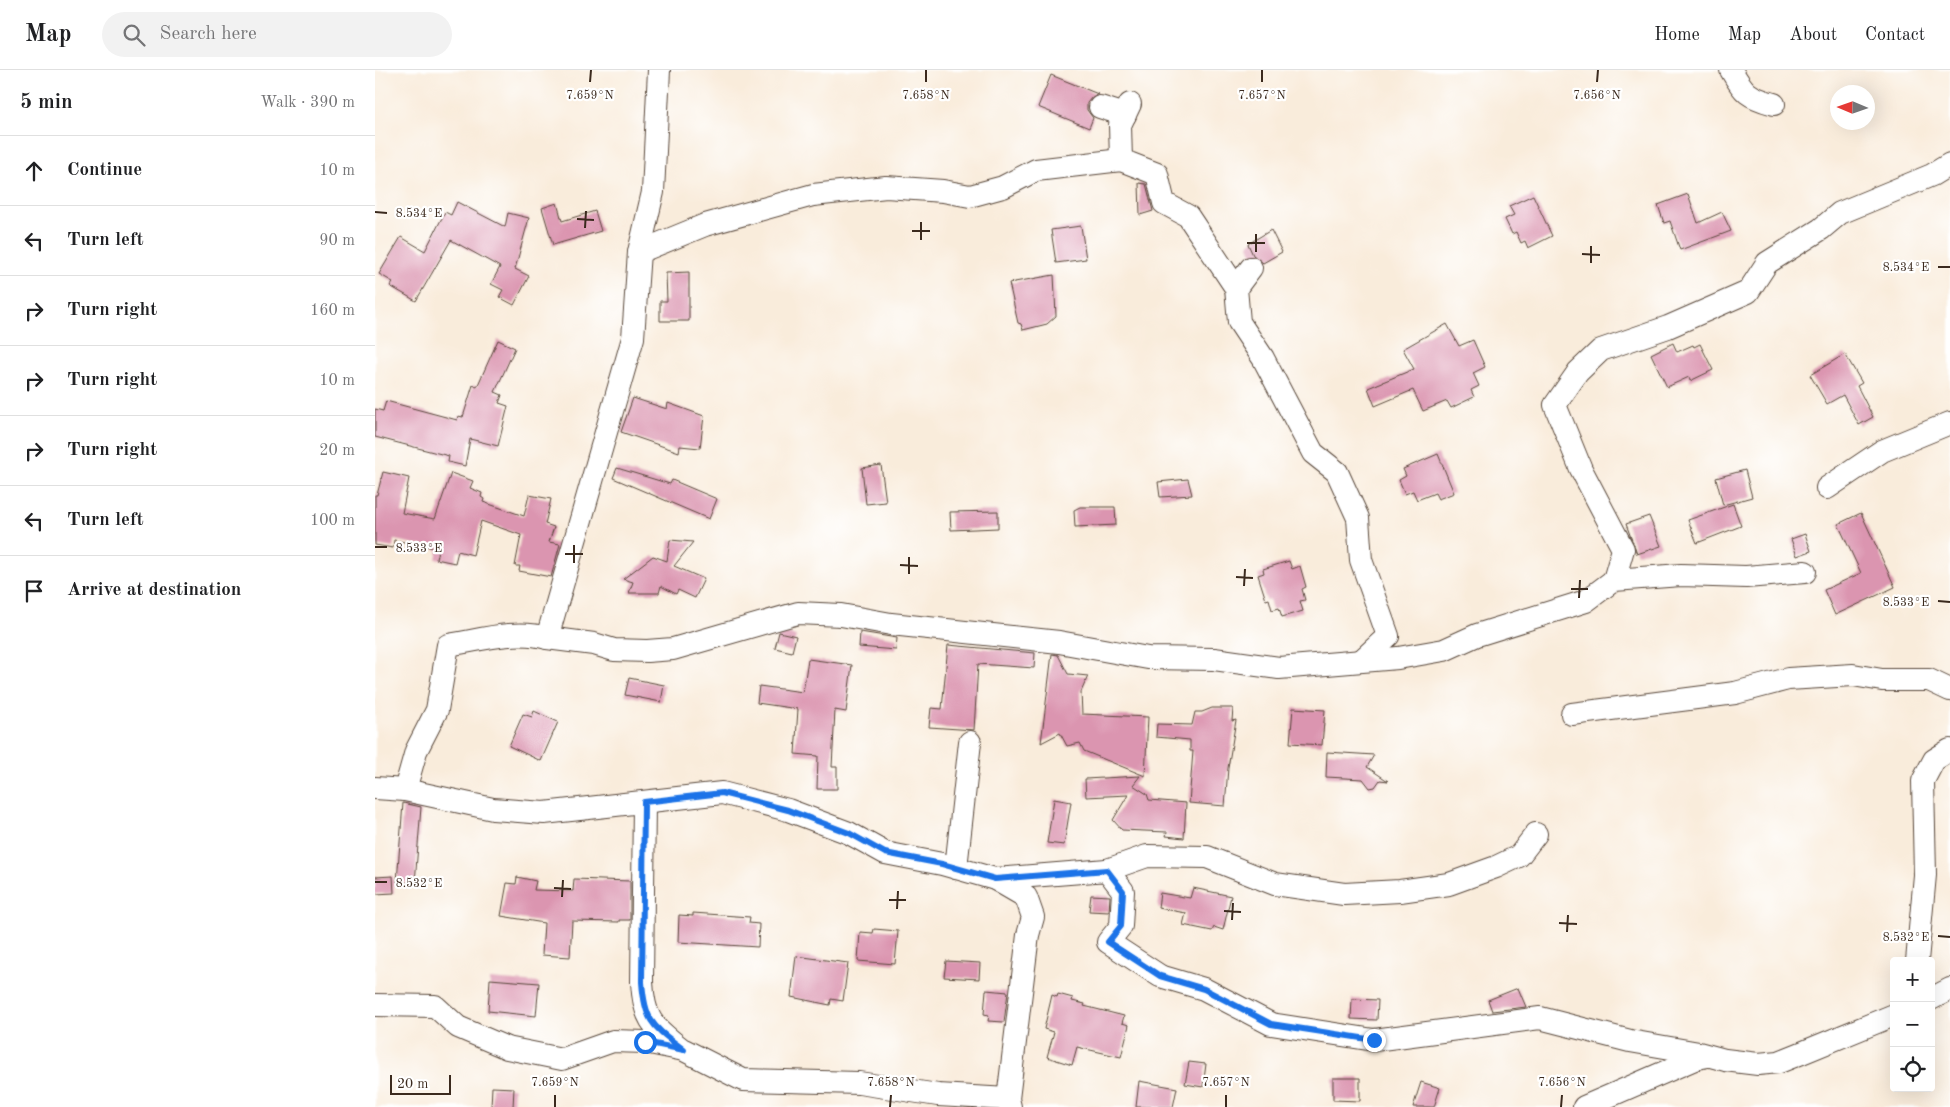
<!DOCTYPE html>
<meta charset="utf-8">
<style>
body{margin:0;font-family:"Old Standard TT",serif;background:#f2f2f2;color:#202124}
.controls{position:absolute;right:15px;bottom:15px;display:grid;overflow:hidden;border-radius:5px;box-shadow:0 5px 20px #0002}
.controls button{width:45px;height:45px;display:grid;place-items:center;padding:0;border:0;border-bottom:1px solid #e0e0e0;background:#fff;color:#202124;font:25px sans-serif}
.compass{position:absolute;left:1455px;top:15px;width:45px;height:45px;border-radius:50%;background:#fff;box-shadow:0 5px 20px #0002;rotate:272deg}
.scale{position:absolute;left:15px;bottom:12px;width:61px;box-sizing:border-box;padding-left:5px;border:2px solid #3b2a1e;border-top:0;font-size:14px;line-height:18px;white-space:nowrap;color:#3b2a1e;-webkit-text-stroke:4px #fff;paint-order:stroke}
.stop{position:absolute;width:15px;height:15px;margin:-11px;border:4px solid #1a73e8;border-radius:50%;background:#fff}
.stop.end{background:#1a73e8;border-color:#fff;box-shadow:0 1px 5px #0008}
.list{margin:0;padding:0;list-style:none}
h2{display:flex;justify-content:space-between;align-items:center;height:65px;margin:0;padding:0 20px;font-size:21px}
h2 small{font-size:16px;font-weight:400;color:#757577}
.list li{display:grid;grid-template-columns:32px 1fr auto;gap:15px;align-items:center;box-sizing:border-box;height:70px;padding:0 20px;border-top:1px solid #e0e0e0}
.list b{display:block;font-size:19px;white-space:nowrap}
.list em{font-size:16px;font-style:normal;color:#757577}
.icon{flex:none;width:28px;height:28px;fill:none;stroke:currentColor;stroke-width:2;stroke-linecap:round;stroke-linejoin:round}
.map{position:relative;flex:none;width:1575px;height:1037px;overflow:hidden}
header{display:flex;align-items:center;gap:30px;box-sizing:border-box;height:70px;padding:0 25px;background:#fff;border-bottom:1px solid #e0e0e0}
header strong{font-size:24px}
nav{display:flex;gap:28px;margin-inline-start:auto;font-size:18px}
.search{width:350px;height:45px;background:#f2f2f2;display:flex;align-items:center;gap:12px;box-sizing:border-box;padding:0 18px;border-radius:28px;color:#757577;font-size:19px}
main{display:flex}
aside{flex:1;background:#fff}
.map>svg:first-child{display:block}
</style>
<header>
<strong>Map</strong>
<div class="search"><svg class="icon" aria-label="search" viewBox="0 0 24 24"><circle cx="10" cy="10" r="6"/><path d="M15 15l6 6"/></svg>Search here</div>
<nav><a>Home</a><a>Map</a><a>About</a><a>Contact</a></nav>
</header>
<main>
<aside>
<h2>5 min<small>Walk · 390 m</small></h2>
<ul class="list">
<li><svg class="icon" aria-label="ahead" viewBox="0 0 24 24"><path d="M12 20V5M6 11l6-6 6 6"/></svg><div><b>Continue</b></div><em>10 m</em></li>
<li><svg class="icon" aria-label="left" viewBox="0 0 24 24"><path d="M17 20v-9H6M10 6l-5 5 5 5"/></svg><div><b>Turn left</b></div><em>90 m</em></li>
<li><svg class="icon" aria-label="right" viewBox="0 0 24 24"><path d="M7 20v-9h11M14 6l5 5-5 5"/></svg><div><b>Turn right</b></div><em>160 m</em></li>
<li><svg class="icon" aria-label="right" viewBox="0 0 24 24"><path d="M7 20v-9h11M14 6l5 5-5 5"/></svg><div><b>Turn right</b></div><em>10 m</em></li>
<li><svg class="icon" aria-label="right" viewBox="0 0 24 24"><path d="M7 20v-9h11M14 6l5 5-5 5"/></svg><div><b>Turn right</b></div><em>20 m</em></li>
<li><svg class="icon" aria-label="left" viewBox="0 0 24 24"><path d="M17 20v-9H6M10 6l-5 5 5 5"/></svg><div><b>Turn left</b></div><em>100 m</em></li>
<li><svg class="icon" aria-label="arrive" viewBox="0 0 24 24"><path d="M6 21V4h12l-3 4 3 4H6"/></svg><div><b>Arrive at destination</b></div></li>
</ul>
</aside>
<div class="map">
<svg width="1575" height="1037" viewBox="0 0 1575 1037">
<rect width="100%" height="100%" fill="#fff"/>
<filter id="ink" filterUnits="userSpaceOnUse"><feTurbulence type="fractalNoise" baseFrequency=".02" numOctaves="2"/><feDisplacementMap in="SourceGraphic" scale="10" xChannelSelector="R" yChannelSelector="G"/><feConvolveMatrix kernelMatrix="1 2 1 2 8 2 1 2 1" color-interpolation-filters="sRGB"/></filter>
<filter id="wash" filterUnits="userSpaceOnUse"><feTurbulence type="fractalNoise" baseFrequency=".0096" numOctaves="4" result="noise"/><feDisplacementMap in="SourceGraphic" scale="20" xChannelSelector="R" yChannelSelector="G"/><feGaussianBlur stdDeviation="1.12" result="paint"/><feColorMatrix in="noise" values="0 0 0 0 0 0 0 0 0 0 0 0 0 0 0 0 0 1.4 0 .05"/><feComposite in="paint" operator="in"/></filter>
<g filter="url(#wash)">
<rect width="100%" height="100%" fill="#f9ecdb"/>
<g id="blocks">
<g fill="#db95b0">
<path d="M 676,5 L 723,24 L 717,27 L 712,33 L 712,40 L 718,48 L 714,58 L 663,37 Z"/>
<path d="M 764,113 L 771,114 L 778,141 L 765,145 Z"/>
<path d="M 1313,124 L 1323,153 L 1347,142 L 1356,161 L 1305,180 L 1295,151 L 1289,153 L 1283,135 Z"/>
<path d="M 1158,125 L 1177,166 L 1153,178 L 1150,171 L 1146,173 L 1141,162 L 1137,164 L 1130,149 L 1139,145 L 1134,136 Z"/>
<path d="M 82,132 L 130,157 L 133,143 L 154,148 L 140,199 L 154,206 L 139,235 L 124,227 L 128,220 L 116,214 L 125,197 L 76,170 L 41,231 L 15,216 L 18,212 L 4,204 L 26,167 L 50,181 L 70,142 L 76,145 Z"/>
<path d="M 182,133 L 187,151 L 220,141 L 226,161 L 178,175 L 167,138 Z"/>
<path d="M 706,156 L 711,189 L 681,193 L 676,160 Z"/>
<path d="M 896,160 L 907,182 L 888,193 L 878,185 L 873,174 Z"/>
<path d="M 314,202 L 314,251 L 285,251 L 285,231 L 292,231 L 291,203 Z"/>
<path d="M 679,205 L 681,246 L 672,254 L 648,260 L 646,254 L 643,253 L 634,213 Z"/>
<path d="M 1072,254 L 1084,276 L 1098,270 L 1110,297 L 1098,303 L 1104,316 L 1096,320 L 1099,327 L 1076,338 L 1072,331 L 1048,341 L 1038,320 L 1000,336 L 993,318 L 1039,299 L 1028,279 Z"/>
<path d="M 123,270 L 140,278 L 120,322 L 127,325 L 124,333 L 133,336 L 123,376 L 95,369 L 90,396 L 73,392 L 74,386 L 0,367 L 0,339 L 8,341 L 11,331 L 82,350 L 83,346 L 88,347 L 98,315 L 102,317 Z"/>
<path d="M 1298,273 L 1302,282 L 1318,275 L 1319,277 L 1325,274 L 1338,300 L 1315,311 L 1314,307 L 1292,317 L 1276,284 Z"/>
<path d="M 1470,284 L 1487,313 L 1482,316 L 1498,347 L 1484,355 L 1468,325 L 1452,334 L 1435,305 Z"/>
<path d="M 258,328 L 292,339 L 293,333 L 329,346 L 325,378 L 305,376 L 304,382 L 246,362 Z"/>
<path d="M 1063,384 L 1079,423 L 1063,429 L 1060,423 L 1042,430 L 1038,421 L 1030,424 L 1024,410 L 1031,406 L 1028,399 Z"/>
<path d="M 506,395 L 511,432 L 491,434 L 487,398 Z"/>
<path d="M 242,398 L 295,414 L 297,410 L 342,429 L 334,449 L 238,408 Z"/>
<path d="M 1370,400 L 1377,427 L 1348,435 L 1341,408 Z"/>
<path d="M 8,402 L 34,408 L 27,443 L 60,449 L 76,403 L 98,411 L 95,418 L 107,423 L 106,427 L 109,429 L 108,432 L 149,446 L 154,425 L 176,429 L 170,454 L 179,457 L 174,472 L 185,474 L 176,507 L 144,501 L 145,496 L 140,496 L 146,465 L 106,451 L 98,485 L 83,481 L 80,493 L 61,489 L 63,480 L 55,477 L 19,470 L 18,478 L 0,475 L 0,425 L 2,425 Z"/>
<path d="M 813,409 L 817,425 L 785,427 L 783,412 Z"/>
<path d="M 1358,434 L 1366,456 L 1322,473 L 1313,450 Z"/>
<path d="M 705,437 L 740,437 L 741,455 L 700,457 L 699,440 Z"/>
<path d="M 623,441 L 623,458 L 576,460 L 575,442 Z"/>
<path d="M 1486,443 L 1520,517 L 1460,545 L 1449,520 L 1486,503 L 1463,454 Z"/>
<path d="M 1274,446 L 1286,476 L 1262,484 L 1251,454 Z"/>
<path d="M 1430,464 L 1436,481 L 1422,486 L 1416,469 Z"/>
<path d="M 295,470 L 318,472 L 299,496 L 329,509 L 320,528 L 303,520 L 301,524 L 286,516 L 284,523 L 254,523 L 258,512 L 248,509 L 278,486 L 292,491 Z"/>
<path d="M 914,491 L 917,499 L 925,496 L 931,517 L 927,519 L 930,530 L 925,531 L 928,541 L 907,547 L 904,538 L 897,540 L 894,529 L 891,530 L 883,505 L 889,503 L 888,499 Z"/>
<path d="M 404,562 L 421,566 L 417,582 L 400,578 Z"/>
<path d="M 485,562 L 522,568 L 521,580 L 484,577 Z"/>
<path d="M 573,575 L 660,583 L 659,598 L 603,594 L 599,660 L 554,657 L 556,638 L 567,639 Z"/>
<path d="M 677,584 L 683,585 L 693,604 L 713,606 L 706,622 L 707,644 L 773,647 L 770,706 L 709,681 L 705,673 L 692,676 L 685,663 L 666,673 Z"/>
<path d="M 433,589 L 477,595 L 471,642 L 460,640 L 457,697 L 462,697 L 462,719 L 442,719 L 443,686 L 420,684 L 423,639 L 382,633 L 384,616 L 428,622 Z"/>
<path d="M 254,608 L 289,615 L 286,632 L 250,625 Z"/>
<path d="M 837,638 L 858,638 L 857,651 L 861,650 L 853,698 L 850,736 L 814,733 L 818,681 L 815,681 L 815,670 L 781,667 L 782,654 L 817,655 L 820,642 L 827,642 Z"/>
<path d="M 918,638 L 950,640 L 947,675 L 915,673 Z"/>
<path d="M 159,641 L 183,652 L 166,691 L 134,676 L 148,644 L 157,647 Z"/>
<path d="M 952,682 L 999,685 L 992,697 L 1013,711 L 1005,710 L 1000,717 L 995,718 L 988,709 L 951,707 Z"/>
<path d="M 765,706 L 758,715 L 772,724 L 774,730 L 811,733 L 809,768 L 791,766 L 792,762 L 747,760 L 738,750 L 753,725 L 711,727 L 710,709 Z"/>
<path d="M 679,729 L 696,732 L 689,775 L 672,773 Z"/>
<path d="M 28,733 L 46,737 L 40,813 L 22,812 Z"/>
<path d="M 18,806 L 19,823 L 0,824 L 0,807 Z"/>
<path d="M 142,807 L 161,811 L 159,820 L 198,821 L 199,809 L 255,811 L 255,850 L 244,850 L 244,852 L 197,851 L 195,887 L 167,885 L 169,853 L 126,846 L 132,813 L 141,814 Z"/>
<path d="M 818,818 L 856,826 L 848,860 L 839,857 L 837,861 L 808,855 L 811,843 L 783,838 L 785,823 L 815,828 Z"/>
<path d="M 716,825 L 735,826 L 734,842 L 714,841 Z"/>
<path d="M 318,843 L 375,847 L 374,853 L 384,854 L 383,877 L 303,872 L 304,845 L 318,846 Z"/>
<path d="M 499,859 L 523,861 L 520,894 L 483,891 L 485,862 L 498,863 Z"/>
<path d="M 421,886 L 473,893 L 468,931 L 456,929 L 455,935 L 416,927 Z"/>
<path d="M 571,891 L 605,893 L 604,909 L 569,907 Z"/>
<path d="M 115,909 L 164,913 L 161,946 L 113,941 Z"/>
<path d="M 1143,918 L 1151,937 L 1117,941 L 1113,930 Z"/>
<path d="M 611,920 L 633,922 L 629,952 L 613,951 L 614,945 L 609,944 Z"/>
<path d="M 683,924 L 698,928 L 697,931 L 710,934 L 709,936 L 749,946 L 747,953 L 754,955 L 746,987 L 702,977 L 697,995 L 672,987 L 679,962 L 669,959 L 677,925 L 682,927 Z"/>
<path d="M 977,929 L 1003,930 L 1002,950 L 976,949 Z"/>
<path d="M 814,992 L 831,994 L 828,1017 L 810,1014 Z"/>
<path d="M 958,1008 L 985,1008 L 985,1031 L 958,1030 Z"/>
<path d="M 764,1011 L 802,1018 L 798,1037 L 761,1037 Z"/>
<path d="M 1046,1012 L 1065,1018 L 1059,1037 L 1038,1037 Z"/>
<path d="M 117,1017 L 139,1018 L 138,1037 L 116,1037 Z"/>
</g>
</g>
</g>
<g filter="url(#ink)">
<use href="#blocks" fill-opacity="0" stroke="#58473a" stroke-width="1"/>
<g fill="none" stroke-linecap="round" stroke-linejoin="round">
<g stroke="#58473a" stroke-width="24">
<g id="street">
<path d="M 1356,0 C 1369,23 1373,27 1399,34"/>
<path d="M 725,37 L 750,45"/>
<path d="M 746,90 L 745,55 L 755,34"/>
<path d="M 264,182 L 330,155 L 438,125 L 511,117 L 568,121 L 595,126 L 628,117 L 661,100 L 746,90 L 782,104 L 789,133 L 813,146 L 861,218"/>
<path d="M 876,198 L 861,218 L 864,252 L 888,288 L 938,383 L 962,402 L 983,448 L 986,490 L 1013,566 L 987,590"/>
<path d="M 1452,418 L 1507,381 L 1575,353"/>
<path d="M 1239,510 L 1248,479 L 1206,399 L 1180,335 L 1203,302 L 1226,280 L 1293,257 L 1373,222 L 1392,193 L 1446,159 L 1465,143 L 1557,105 L 1575,94"/>
<path d="M 172,568 L 219,574 L 239,580 L 272,581 L 298,579 L 423,543 L 466,545 L 516,554 L 684,572 L 773,588 L 839,589 L 904,598 L 1023,588 L 1069,580 L 1102,565 L 1211,531 L 1239,510 L 1306,505 L 1371,507 L 1430,502"/>
<path d="M 1197,644 L 1360,623 L 1413,609 L 1478,605 L 1507,610 L 1554,610 L 1575,620"/>
<path d="M 0,718 L 30,720 L 41,681 L 62,640 L 73,575 C 105,570 141,559 172,568 L 258,268 L 264,182 L 278,122 L 284,0"/>
<path d="M 30,720 L 118,739 L 169,743 L 347,723 L 413,740 L 474,763 L 510,783 L 567,794 L 620,809 L 732,800 L 748,821 L 746,856 L 733,872 L 785,906 L 829,919 L 896,954 L 999,970 L 1165,948 L 1255,971 L 1324,983 L 1350,990 L 1383,994 L 1404,992 L 1424,984 L 1519,945"/>
<path d="M 269,732 L 267,912 C 269,948 276,955 304,977"/>
<path d="M 581,798 L 595,672"/>
<path d="M 732,800 L 772,786 L 832,787 L 900,814 L 969,824 L 1025,821 L 1074,814 L 1121,797 L 1144,786 L 1161,764"/>
<path d="M 620,809 L 651,827 L 658,847 L 653,865 L 633,1029 L 635,1037"/>
<path d="M 1542,891 L 1550,805 L 1548,711 L 1559,690 L 1575,680"/>
<path d="M 1556,929 L 1575,919"/>
<path d="M 0,935 L 60,936 L 83,957 L 132,978 L 187,989 L 238,971 L 270,972 L 309,980 L 368,1010 L 484,1013 L 563,1025 L 633,1029"/>
<path d="M 1209,1037 L 1322,988 L 1333,986"/>
</g>
</g>
<use href="#street" stroke="#fff" stroke-width="22"/>
</g>
</g>
<g fill="none" stroke-linecap="round" stroke-linejoin="round" filter="url(#ink)">
<path stroke="#1a73e8" stroke-width="6" d="M 270,972 L 309,980 C 278,956 270,953 267,912 L 269,732 L 347,723 L 413,740 L 474,763 L 510,783 L 567,794 L 620,809 L 732,800 L 748,821 L 746,856 L 733,872 L 785,906 L 829,919 L 896,954 L 999,970"/>
</g>
<path fill="none" stroke="#3b2a1e" stroke-width="2" d="M 215,12 L 216,0M 551,12 L 551,0M 887,12 L 887,0M 1222,12 L 1223,0M 0,142 L 12,143M 202,149 L 219,150M 210,158 L 211,141M 537,161 L 555,161M 546,170 L 546,152M 872,173 L 890,173M 881,182 L 881,164M 1207,184 L 1225,185M 1216,193 L 1216,176M 1563,197 L 1575,197M 0,477 L 12,477M 190,484 L 208,484M 199,493 L 199,475M 525,495 L 543,496M 534,504 L 534,487M 861,507 L 878,508M 869,516 L 870,499M 1196,519 L 1213,519M 1204,528 L 1205,510M 1563,531 L 1575,532M 0,812 L 12,812M 179,818 L 196,819M 187,827 L 188,810M 514,830 L 531,830M 522,839 L 523,821M 849,841 L 866,842M 857,850 L 858,833M 1184,853 L 1202,854M 1192,862 L 1193,845M 1563,866 L 1575,867M 180,1037 L 180,1025M 515,1037 L 516,1025M 851,1037 L 851,1025M 1186,1037 L 1187,1025"/>
<g font-size="12" text-anchor="middle" fill="#3b2a1e" stroke="#fff" stroke-width="4.5" stroke-linejoin="round" paint-order="stroke">
<text x="215" y="29">7.659°N</text>
<text x="551" y="29">7.658°N</text>
<text x="887" y="29">7.657°N</text>
<text x="1222" y="29">7.656°N</text>
<text x="44" y="147">8.534°E</text>
<text x="1531" y="201">8.534°E</text>
<text x="44" y="482">8.533°E</text>
<text x="1531" y="536">8.533°E</text>
<text x="44" y="817">8.532°E</text>
<text x="1531" y="871">8.532°E</text>
<text x="180" y="1016">7.659°N</text>
<text x="516" y="1016">7.658°N</text>
<text x="851" y="1016">7.657°N</text>
<text x="1187" y="1016">7.656°N</text>
</g>
</svg>
<div class="controls">
<button>+</button>
<button>−</button>
<button><svg class="icon" aria-label="locate" viewBox="0 0 24 24"><circle cx="12" cy="12" r="6"/><path d="M12 2v4M12 18v4M2 12h4M18 12h4"/></svg></button>
</div>
<svg class="compass" viewBox="-18 -18 36 36"><path d="M0-13l5 13h-10z" fill="#e53935"/><path d="M0 13l5-13h-10z" fill="#757577"/></svg>
<div class="scale">20 m</div>
<div class="stop" style="left:270px;top:972px"></div>
<div class="stop end" style="left:999px;top:970px"></div>
</div>
</main>
